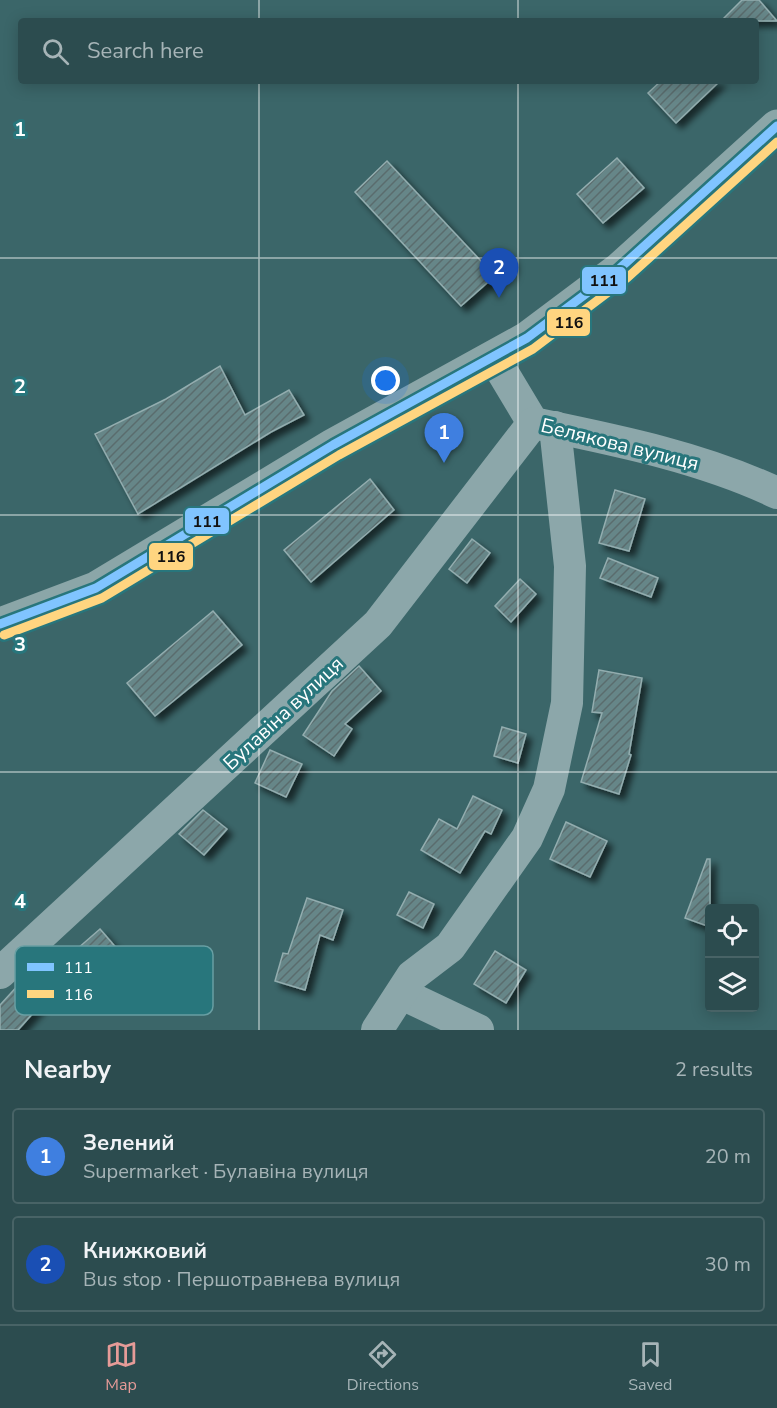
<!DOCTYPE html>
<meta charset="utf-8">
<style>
body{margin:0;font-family:"Nunito Sans",sans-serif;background:#385659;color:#f1f3f6}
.controls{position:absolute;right:18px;bottom:18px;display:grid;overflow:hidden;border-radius:6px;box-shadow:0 3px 15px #0003}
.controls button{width:54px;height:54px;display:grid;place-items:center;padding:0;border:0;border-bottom:2px solid #486366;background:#2c4c4f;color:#f1f3f6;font:30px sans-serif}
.you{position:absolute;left:386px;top:381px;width:21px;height:21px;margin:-15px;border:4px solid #fff;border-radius:50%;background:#1a73e8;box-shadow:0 0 0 9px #1a73e833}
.badge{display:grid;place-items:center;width:39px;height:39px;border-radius:50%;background:#e69b98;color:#fff;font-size:20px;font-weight:700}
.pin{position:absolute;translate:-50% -50px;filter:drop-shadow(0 2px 3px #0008)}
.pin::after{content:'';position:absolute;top:32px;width:21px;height:18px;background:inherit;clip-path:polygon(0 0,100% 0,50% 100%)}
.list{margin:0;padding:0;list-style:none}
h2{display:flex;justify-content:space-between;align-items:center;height:78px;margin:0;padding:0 24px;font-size:26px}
h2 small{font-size:20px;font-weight:400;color:#a6b4b7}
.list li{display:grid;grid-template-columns:39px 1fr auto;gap:18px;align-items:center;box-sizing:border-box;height:96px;margin:0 12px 12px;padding:0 12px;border:2px solid #486366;border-radius:6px}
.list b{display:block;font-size:22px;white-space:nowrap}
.list p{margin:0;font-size:20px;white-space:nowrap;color:#a6b4b7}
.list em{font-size:20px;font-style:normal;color:#a6b4b7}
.icon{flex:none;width:33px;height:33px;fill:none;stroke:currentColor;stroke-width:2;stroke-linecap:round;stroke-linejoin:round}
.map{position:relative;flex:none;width:777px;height:1030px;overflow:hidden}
.search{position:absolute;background:#2c4c4f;box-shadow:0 3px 15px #0003;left:18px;right:18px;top:18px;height:66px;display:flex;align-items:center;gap:15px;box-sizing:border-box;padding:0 21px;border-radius:6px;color:#a6b4b7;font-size:22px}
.sheet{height:294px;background:#2c4c4f}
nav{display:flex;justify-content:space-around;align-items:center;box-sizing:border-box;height:84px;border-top:2px solid #486366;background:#2c4c4f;font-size:16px;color:#a6b4b7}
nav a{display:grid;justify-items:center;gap:3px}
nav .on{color:#e69b98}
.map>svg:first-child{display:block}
</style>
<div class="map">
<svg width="777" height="1030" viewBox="0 0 777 1030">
<defs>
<pattern id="building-hatch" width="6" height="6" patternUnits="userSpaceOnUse" patternTransform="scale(1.5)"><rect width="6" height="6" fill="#668688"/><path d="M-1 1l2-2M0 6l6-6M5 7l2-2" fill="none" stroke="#5a6c6d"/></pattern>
<filter id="shadow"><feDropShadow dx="5.5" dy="5.5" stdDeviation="3" flood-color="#0009"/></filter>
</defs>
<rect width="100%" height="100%" fill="#3b6669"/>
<g fill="url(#building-hatch)" stroke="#93adaf" stroke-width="1.5" filter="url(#shadow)">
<path d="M 742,0 L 759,0 L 777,21 L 721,21 Z"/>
<path d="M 661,81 L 720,81 L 676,123 L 648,93 Z"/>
<path d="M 617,158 L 644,188 L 603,223 L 577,194 Z"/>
<path d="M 387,161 L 495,276 L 461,306 L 355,192 Z"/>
<path d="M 220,366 L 245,415 L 289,390 L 304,415 L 271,432 L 138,514 L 95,434 L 166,399 Z"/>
<path d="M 370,479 L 394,510 L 311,582 L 284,550 Z"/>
<path d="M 615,490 L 645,499 L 629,551 L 599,543 Z"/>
<path d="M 472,539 L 490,553 L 467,583 L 449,569 Z"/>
<path d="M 608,558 L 658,578 L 651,597 L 600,578 Z"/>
<path d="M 520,579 L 536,594 L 511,622 L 495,606 Z"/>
<path d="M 213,611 L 242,645 L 155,716 L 127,683 Z"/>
<path d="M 359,666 L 381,691 L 345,724 L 352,729 L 334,756 L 303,735 L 332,691 Z"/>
<path d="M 599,670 L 642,678 L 629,754 L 631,755 L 619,794 L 581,782 L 602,713 L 592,712 Z"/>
<path d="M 502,727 L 526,734 L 518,763 L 494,756 Z"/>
<path d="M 270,750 L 302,764 L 286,797 L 255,783 Z"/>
<path d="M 473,796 L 502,810 L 491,834 L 485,831 L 460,873 L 421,850 L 439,819 L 457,829 Z"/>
<path d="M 203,810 L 227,829 L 204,855 L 179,834 Z"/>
<path d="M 566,822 L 607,841 L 590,877 L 550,859 Z"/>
<path d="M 707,859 L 710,859 L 710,927 L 685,918 Z"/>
<path d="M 409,892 L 434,904 L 423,928 L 397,915 Z"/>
<path d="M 307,898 L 343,910 L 333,940 L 320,935 L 305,990 L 275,981 L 283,953 L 288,954 Z"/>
<path d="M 100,929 L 119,951 L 97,971 L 77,949 Z"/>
<path d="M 495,951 L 526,970 L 506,1003 L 474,984 Z"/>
<path d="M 21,982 L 43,1002 L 18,1030 L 0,1030 L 0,1005 Z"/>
</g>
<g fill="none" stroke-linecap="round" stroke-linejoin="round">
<g stroke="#8ca7aa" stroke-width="32">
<path d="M 494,358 L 533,423 C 615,440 701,457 777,493"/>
<path d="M 0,973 L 378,624 L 533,423"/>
<path d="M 402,994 L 478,1030"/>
<path d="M 377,1030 L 412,976 L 450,947 L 527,838 L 549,789 L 567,703 L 570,566 L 555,427"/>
</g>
<path stroke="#8ba6a8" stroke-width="33" d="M 0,624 L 96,588 L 333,445 L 527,338 L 619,269 L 777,126"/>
<g stroke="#28767c" stroke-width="14">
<path id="bus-1" d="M 0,624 L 96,588 L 333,445 L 527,338 L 619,269 L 777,126"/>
</g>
<g stroke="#28767c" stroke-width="14">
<path id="bus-2" d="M 4,635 L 102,598 L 339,455 L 533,349 L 627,278 L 777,142"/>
</g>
<use href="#bus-1" stroke="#80c4ff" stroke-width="9"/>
<use href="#bus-2" stroke="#ffd580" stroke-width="9"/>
</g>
<path fill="none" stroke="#fff" stroke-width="1.5" stroke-opacity="0.55" d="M 259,0 L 259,21M 518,0 L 518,21M 259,81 L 259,1030M 518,81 L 518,1030M 0,258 L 777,258M 0,515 L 777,515M 0,772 L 777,772"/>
<g text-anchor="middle" stroke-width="6" stroke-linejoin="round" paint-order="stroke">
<g font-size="20" fill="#fff" stroke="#28767c">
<text transform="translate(620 444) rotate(14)" y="7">Белякова вулиця</text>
<text transform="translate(283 713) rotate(-43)" y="7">Булавіна вулиця</text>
</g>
</g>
<rect x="15" y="946" width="198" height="69" rx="9" fill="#28767c" stroke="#689fa3" stroke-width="1.5"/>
<rect x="27" y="963" width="27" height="8" fill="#80c4ff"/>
<rect x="27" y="990" width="27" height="8" fill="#ffd580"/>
<g font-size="16" fill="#fff">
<text x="64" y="973">111</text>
<text x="64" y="1000">116</text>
</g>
<g font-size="20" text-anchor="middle" font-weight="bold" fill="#fff" stroke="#28767c" stroke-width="6" stroke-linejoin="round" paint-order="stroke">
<text x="20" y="136">1</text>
<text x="20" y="393">2</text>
<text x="20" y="651">3</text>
<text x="20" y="908">4</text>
</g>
<g stroke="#28767c" stroke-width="2">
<rect x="581" y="266" width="46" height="29" rx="6" fill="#80c4ff"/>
<rect x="546" y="308" width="45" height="29" rx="6" fill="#ffd580"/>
<rect x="184" y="507" width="46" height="28" rx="6" fill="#80c4ff"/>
<rect x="148" y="542" width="46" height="29" rx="6" fill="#ffd580"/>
</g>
<g font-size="16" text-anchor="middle" font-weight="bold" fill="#111">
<text x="604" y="286">111</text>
<text x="569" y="328">116</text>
<text x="207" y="527">111</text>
<text x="171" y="562">116</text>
</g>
</svg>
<div class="controls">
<button><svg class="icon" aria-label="locate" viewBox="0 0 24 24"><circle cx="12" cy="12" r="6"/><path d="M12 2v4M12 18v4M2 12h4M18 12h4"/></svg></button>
<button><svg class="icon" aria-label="layers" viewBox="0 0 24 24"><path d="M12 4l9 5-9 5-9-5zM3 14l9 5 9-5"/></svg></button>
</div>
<div class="you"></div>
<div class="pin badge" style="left:444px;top:463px;background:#3f7fe0">1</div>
<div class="pin badge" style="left:499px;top:298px;background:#1a4fb4">2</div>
<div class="search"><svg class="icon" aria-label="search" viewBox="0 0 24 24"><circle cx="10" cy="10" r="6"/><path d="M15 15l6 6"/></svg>Search here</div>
</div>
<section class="sheet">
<h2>Nearby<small>2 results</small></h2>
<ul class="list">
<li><span class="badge" style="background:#3f7fe0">1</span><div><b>Зелений</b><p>Supermarket · Булавіна вулиця</p></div><em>20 m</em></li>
<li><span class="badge" style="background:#1a4fb4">2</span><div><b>Книжковий</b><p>Bus stop · Першотравнева вулиця</p></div><em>30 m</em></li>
</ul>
</section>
<nav>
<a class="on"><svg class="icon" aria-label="map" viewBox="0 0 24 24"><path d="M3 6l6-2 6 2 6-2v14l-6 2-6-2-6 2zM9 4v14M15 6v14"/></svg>Map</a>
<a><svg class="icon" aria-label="directions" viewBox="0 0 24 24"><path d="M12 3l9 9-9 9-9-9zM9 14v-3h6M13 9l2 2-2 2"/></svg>Directions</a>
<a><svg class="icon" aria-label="saved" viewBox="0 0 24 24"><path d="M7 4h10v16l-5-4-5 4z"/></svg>Saved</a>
</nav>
